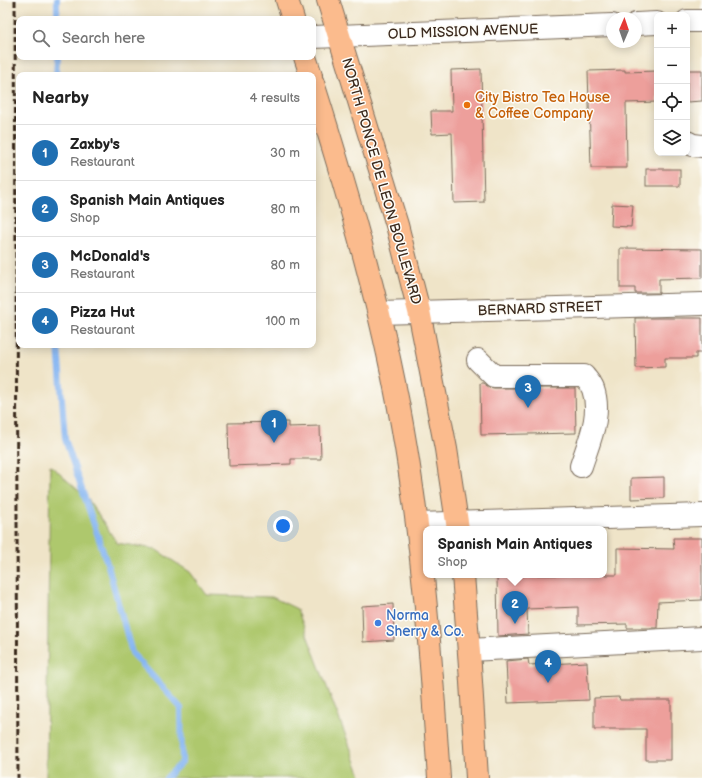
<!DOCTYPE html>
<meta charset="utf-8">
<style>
body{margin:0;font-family:"Balsamiq Sans",sans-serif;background:#f6f6f6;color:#222}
.controls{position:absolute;right:12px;top:12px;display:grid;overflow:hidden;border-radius:8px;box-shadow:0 2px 10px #0003}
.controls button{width:36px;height:36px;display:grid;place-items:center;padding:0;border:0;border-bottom:1px solid #e0e0e0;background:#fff;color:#222;font:20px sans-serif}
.compass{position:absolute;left:606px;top:12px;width:36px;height:36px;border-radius:50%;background:#fff;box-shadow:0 2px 10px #0003;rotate:2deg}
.you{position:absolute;left:283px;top:526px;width:14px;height:14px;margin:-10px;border:3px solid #fff;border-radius:50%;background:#1a73e8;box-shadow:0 0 0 6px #1a73e833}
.badge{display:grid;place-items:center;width:26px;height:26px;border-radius:50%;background:#1f6fb2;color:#fff;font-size:13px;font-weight:700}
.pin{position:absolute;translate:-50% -33px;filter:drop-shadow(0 1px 2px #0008)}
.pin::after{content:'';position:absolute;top:21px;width:14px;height:12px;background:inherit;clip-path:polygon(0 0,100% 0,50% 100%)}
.popup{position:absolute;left:423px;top:526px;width:184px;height:52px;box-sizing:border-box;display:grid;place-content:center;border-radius:8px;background:#fff;filter:drop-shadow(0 1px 3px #0005);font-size:13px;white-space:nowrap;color:#767676}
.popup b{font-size:15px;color:#222}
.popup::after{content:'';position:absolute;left:50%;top:100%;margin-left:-8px;border:8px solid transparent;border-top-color:#fff}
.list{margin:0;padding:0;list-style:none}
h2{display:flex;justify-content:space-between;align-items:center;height:52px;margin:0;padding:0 16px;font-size:17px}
h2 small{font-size:13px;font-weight:400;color:#767676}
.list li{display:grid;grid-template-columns:26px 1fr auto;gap:12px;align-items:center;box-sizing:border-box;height:56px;padding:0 16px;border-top:1px solid #e0e0e0}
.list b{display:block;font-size:15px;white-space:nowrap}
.list p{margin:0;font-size:13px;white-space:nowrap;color:#767676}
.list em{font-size:13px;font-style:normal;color:#767676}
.icon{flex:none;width:22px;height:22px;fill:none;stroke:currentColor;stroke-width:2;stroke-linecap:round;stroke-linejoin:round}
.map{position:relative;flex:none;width:702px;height:778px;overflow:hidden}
.search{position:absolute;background:#fff;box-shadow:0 2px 10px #0003;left:16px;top:16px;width:300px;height:44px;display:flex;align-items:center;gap:10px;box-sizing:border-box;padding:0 14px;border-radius:8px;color:#767676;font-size:15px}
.panel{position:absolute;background:#fff;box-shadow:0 2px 10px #0003;left:16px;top:72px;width:300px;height:276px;border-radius:8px}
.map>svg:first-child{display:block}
</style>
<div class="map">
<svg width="702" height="778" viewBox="0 0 702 778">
<rect width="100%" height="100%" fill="#fdfcf7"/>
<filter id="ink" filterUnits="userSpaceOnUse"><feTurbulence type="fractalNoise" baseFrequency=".025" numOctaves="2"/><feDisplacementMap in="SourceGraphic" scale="8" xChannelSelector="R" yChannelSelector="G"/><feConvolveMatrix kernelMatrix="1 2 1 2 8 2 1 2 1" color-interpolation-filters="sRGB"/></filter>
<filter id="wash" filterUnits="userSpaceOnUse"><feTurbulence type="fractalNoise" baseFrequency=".012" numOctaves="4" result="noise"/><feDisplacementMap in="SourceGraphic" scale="16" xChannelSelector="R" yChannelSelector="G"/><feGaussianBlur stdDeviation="0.9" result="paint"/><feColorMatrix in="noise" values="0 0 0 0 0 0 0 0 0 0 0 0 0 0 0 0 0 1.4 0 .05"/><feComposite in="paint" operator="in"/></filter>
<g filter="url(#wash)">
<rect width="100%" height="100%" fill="#efe4c8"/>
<path fill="#aec86d" stroke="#747946" d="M 50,465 L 88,499 L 117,543 L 155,549 L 190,572 L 207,595 L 272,597 L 297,609 L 362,778 L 46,778 Z"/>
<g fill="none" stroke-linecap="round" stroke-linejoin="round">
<g stroke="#86b6f2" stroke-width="6">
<path d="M 57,19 L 57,0"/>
<path d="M 56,75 L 57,57"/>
<path d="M 58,345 L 65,439 L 108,566 L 132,653 L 181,708 L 182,762 L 166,778"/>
</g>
</g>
<g id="blocks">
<g fill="#ed9f9b">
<path d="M 481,69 L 484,202 L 454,203 L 452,133 L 432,134 L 431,111 L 452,111 L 451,70 Z"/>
<path d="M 625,70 L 625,72 L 657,71 L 657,102 L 626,103 L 627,168 L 591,168 L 588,71 Z"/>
<path d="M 687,70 L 702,70 L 702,101 L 687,102 Z"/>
<rect x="646" y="169" width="34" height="17"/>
<path d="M 612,204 L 633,205 L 631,227 L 611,226 Z"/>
<path d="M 620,248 L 702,249 L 702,278 L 659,279 L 659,293 L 635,293 L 635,288 L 620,288 Z"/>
<path d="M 635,318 L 702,318 L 702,353 L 696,353 L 696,358 L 665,358 L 665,367 L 636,368 Z"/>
<path d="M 480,383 L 483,383 L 489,387 L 494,388 L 575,388 L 576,433 L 481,435 Z"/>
<path d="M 288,422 L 288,427 L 320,426 L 321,459 L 291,459 L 291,464 L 229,466 L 228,423 Z"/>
<path d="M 664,477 L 664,498 L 631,499 L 631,478 Z"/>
<path d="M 673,538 L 702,538 L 702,600 L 658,602 L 657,628 L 627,628 L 627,624 L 578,625 L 578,607 L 527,609 L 528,634 L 498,636 L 497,575 L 617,575 L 617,548 L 674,549 Z"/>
<path d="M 393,604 L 394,640 L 363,642 L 362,606 Z"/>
<path d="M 528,659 L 529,665 L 587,662 L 589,700 L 508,703 L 506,661 Z"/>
<path d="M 619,697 L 620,700 L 671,700 L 671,760 L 646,760 L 646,729 L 594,729 L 594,698 Z"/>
</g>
</g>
</g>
<g filter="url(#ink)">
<use href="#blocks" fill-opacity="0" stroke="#7a6b5a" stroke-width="1"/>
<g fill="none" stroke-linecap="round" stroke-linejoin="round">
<g stroke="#7a6b5a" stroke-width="24">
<g id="minor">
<path d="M 687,21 L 702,21"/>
<path d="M 636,24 L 657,23"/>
<path d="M 313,37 L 612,25"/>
<path d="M 687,142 L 693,145 L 702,146"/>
<path d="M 379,313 L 702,304"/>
<path d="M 478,360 L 494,376 L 584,376 C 587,380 591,384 593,389 C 602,415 589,441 581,466"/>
<path d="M 417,524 L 702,515"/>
<path d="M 469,650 L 702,638"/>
</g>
</g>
<g stroke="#7a6b5a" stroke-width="24">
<path id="major" d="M 434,706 L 439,778"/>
</g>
<g stroke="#7a6b5a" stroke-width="24">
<g id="highway">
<path d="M 287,0 L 293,19"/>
<path d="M 328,0 L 397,225 L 419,311 L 446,449 L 458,529"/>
<path d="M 305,57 L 311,75"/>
<path d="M 313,83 C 351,203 386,324 406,448 C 420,533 428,619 434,706"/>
<path d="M 463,575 L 470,666 L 477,778"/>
</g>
</g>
<use href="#minor" stroke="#fff" stroke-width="22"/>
<use href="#major" stroke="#fbbb8d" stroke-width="22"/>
<use href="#highway" stroke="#fbbb8d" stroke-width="22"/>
<path stroke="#3b2a1e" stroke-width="3" stroke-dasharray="6 3" stroke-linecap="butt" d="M 15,0 L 18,778"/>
</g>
</g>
<circle fill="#e8710a" stroke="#fdfcf7" stroke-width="1.5" cx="467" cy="105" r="4"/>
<circle fill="#3f7fe0" stroke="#fdfcf7" stroke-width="1.5" cx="378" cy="623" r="4"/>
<g text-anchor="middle" stroke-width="3" stroke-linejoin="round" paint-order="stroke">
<g font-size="14" fill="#3b2a1e" stroke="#fdfcf7">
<text transform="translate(463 31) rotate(-2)" y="5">OLD MISSION AVENUE</text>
<text transform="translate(382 181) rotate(74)" y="5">NORTH PONCE DE LEON BOULEVARD</text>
<text transform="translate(540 308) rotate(-2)" y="5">BERNARD STREET</text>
</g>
<g font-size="14" fill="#c56008" stroke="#fdfcf7" text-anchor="start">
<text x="475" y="102">City Bistro Tea House<tspan x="475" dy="16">&amp; Coffee Company</tspan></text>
</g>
<g font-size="14" fill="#366cbe" stroke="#fdfcf7" text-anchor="start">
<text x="386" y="620">Norma<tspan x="386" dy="16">Sherry &amp; Co.</tspan></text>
</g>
</g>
</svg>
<div class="controls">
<button>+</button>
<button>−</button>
<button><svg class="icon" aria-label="locate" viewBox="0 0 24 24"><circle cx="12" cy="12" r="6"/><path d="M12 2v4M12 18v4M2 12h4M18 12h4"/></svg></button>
<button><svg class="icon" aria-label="layers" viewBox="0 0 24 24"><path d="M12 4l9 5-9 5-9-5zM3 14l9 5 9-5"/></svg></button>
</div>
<svg class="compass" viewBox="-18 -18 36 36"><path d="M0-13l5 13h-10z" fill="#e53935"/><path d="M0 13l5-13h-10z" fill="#767676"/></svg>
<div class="you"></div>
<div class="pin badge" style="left:274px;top:443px">1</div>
<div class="pin badge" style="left:515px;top:624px">2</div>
<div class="popup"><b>Spanish Main Antiques</b>Shop</div>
<div class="pin badge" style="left:528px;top:408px">3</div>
<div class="pin badge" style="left:548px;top:683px">4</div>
<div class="search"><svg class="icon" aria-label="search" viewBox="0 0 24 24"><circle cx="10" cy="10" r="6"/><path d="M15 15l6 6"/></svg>Search here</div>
<section class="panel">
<h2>Nearby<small>4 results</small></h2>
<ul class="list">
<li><span class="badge">1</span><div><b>Zaxby's</b><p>Restaurant</p></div><em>30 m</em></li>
<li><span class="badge">2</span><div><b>Spanish Main Antiques</b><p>Shop</p></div><em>80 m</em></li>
<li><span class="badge">3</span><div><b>McDonald's</b><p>Restaurant</p></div><em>80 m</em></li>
<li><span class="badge">4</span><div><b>Pizza Hut</b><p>Restaurant</p></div><em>100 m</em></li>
</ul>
</section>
</div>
